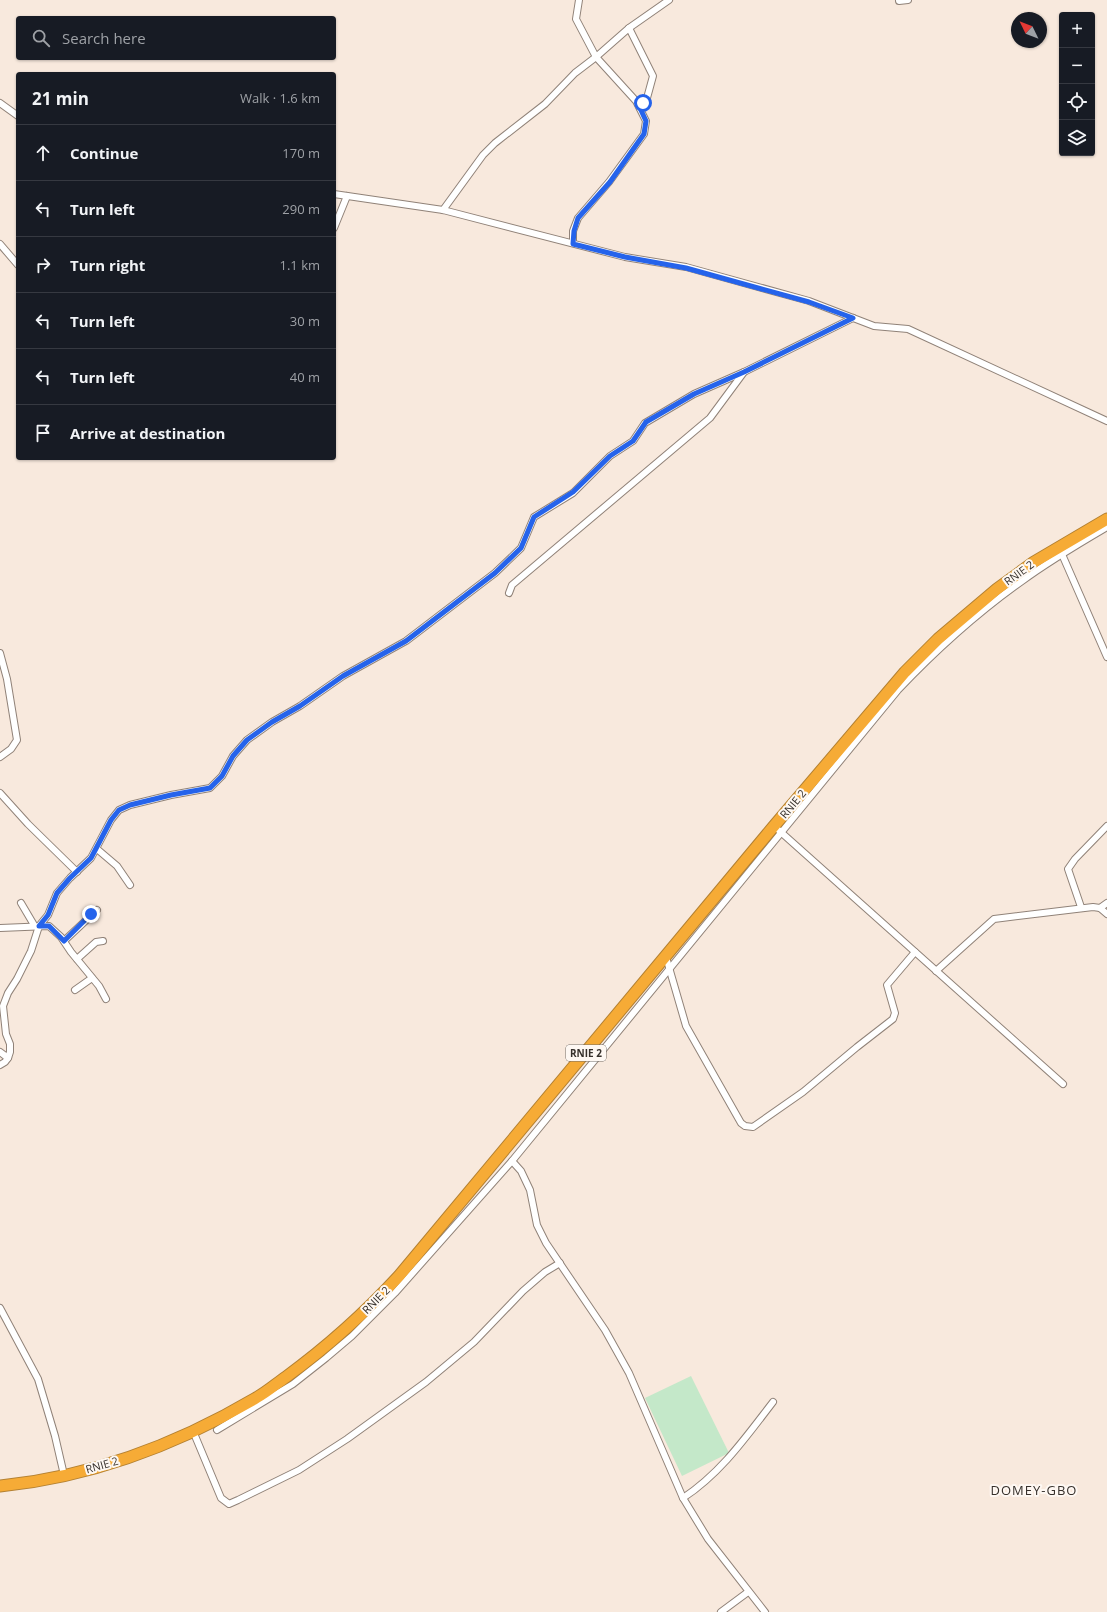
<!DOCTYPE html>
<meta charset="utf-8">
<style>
body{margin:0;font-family:"Open Sans",sans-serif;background:#20242c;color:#f1f3f6}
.controls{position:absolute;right:12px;top:12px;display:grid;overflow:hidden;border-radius:4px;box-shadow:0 1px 3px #0004}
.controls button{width:36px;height:36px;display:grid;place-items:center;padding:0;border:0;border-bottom:1px solid #363941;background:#171b24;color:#f1f3f6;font:20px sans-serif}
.compass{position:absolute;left:1011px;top:12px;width:36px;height:36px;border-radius:50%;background:#171b24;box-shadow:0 1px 3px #0004;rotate:313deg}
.stop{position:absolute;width:12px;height:12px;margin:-9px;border:3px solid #2563eb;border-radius:50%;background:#fff}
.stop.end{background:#2563eb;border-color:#fff;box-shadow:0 1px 4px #0008}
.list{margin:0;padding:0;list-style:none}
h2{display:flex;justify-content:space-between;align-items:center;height:52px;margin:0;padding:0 16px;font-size:17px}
h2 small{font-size:13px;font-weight:400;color:#9ea1a6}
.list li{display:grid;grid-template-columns:26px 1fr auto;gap:12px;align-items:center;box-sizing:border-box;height:56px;padding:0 16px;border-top:1px solid #363941}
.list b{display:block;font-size:15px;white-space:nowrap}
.list em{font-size:13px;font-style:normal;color:#9ea1a6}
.icon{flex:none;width:22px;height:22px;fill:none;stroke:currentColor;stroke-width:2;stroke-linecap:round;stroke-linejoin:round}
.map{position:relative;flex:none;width:1107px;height:1612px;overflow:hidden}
.search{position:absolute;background:#171b24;box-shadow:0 1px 3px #0004;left:16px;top:16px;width:320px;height:44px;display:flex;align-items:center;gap:10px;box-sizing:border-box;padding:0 14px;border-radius:4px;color:#9ea1a6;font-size:15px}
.panel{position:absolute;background:#171b24;box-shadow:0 1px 3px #0004;left:16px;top:72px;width:320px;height:388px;border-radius:4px}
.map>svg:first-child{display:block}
</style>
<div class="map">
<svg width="1107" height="1612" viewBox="0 0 1107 1612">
<rect width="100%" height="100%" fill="#f8e9dd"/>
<path fill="#c4e8c9" d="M 691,1376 L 729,1453 L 682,1476 L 645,1398 Z"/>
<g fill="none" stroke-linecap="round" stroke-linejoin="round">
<g stroke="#908278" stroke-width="8">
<g id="street">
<path d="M 899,1 L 908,0"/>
<path d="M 629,28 L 653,76 L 647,98 L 640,108"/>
<path d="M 0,103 L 18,116"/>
<path d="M 334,194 L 443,210 L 625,257 L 686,267 L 809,301 L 874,326 L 908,329 L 1107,421"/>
<path d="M 443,210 L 483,155 L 495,143 L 545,104 L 575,73 L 596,57 L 629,28 L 669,0"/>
<path d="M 334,228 L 347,196"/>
<path d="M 573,243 L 573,231 L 578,218 L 609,182 L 644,134 L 646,121 L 636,101 L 596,57 L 576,19 L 579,0"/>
<path d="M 0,244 L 18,265"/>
<path d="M 1061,552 L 1107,657"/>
<path d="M 509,593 L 512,585 L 710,418 L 744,372 L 853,318"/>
<path d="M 0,653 L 7,679 L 17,740 L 11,749 L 0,757"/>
<path d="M 0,793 L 28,824 L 77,872"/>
<path d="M 774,826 L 1063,1084"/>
<path d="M 97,849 L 117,866 L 130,885"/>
<path d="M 21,903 L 34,925"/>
<path d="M 1081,907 L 1068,869 L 1075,859 L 1107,826"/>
<path d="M 1100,908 L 1107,903"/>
<path d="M 0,928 L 49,926 L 61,937 L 71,952 L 99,986 L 106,999"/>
<path d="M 64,941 L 97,910"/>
<path d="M 666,957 L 686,1026 L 741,1123 L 745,1126 L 753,1127 L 803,1092 L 857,1047 L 893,1019 L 895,1013 L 887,985 L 915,952"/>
<path d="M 77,959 L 96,942 L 103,941"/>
<path d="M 936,971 L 994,919 L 1093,907 L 1100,908 L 1107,914"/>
<path d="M 75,990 L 92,978"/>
<path d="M 0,1052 L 8,1058 L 5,1062 L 0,1065"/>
<path d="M 8,1058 L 10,1052 L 10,1044 L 6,1034 L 3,1006 L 8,993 L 17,979 L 31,951 L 39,926 L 48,915 L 57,893 L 70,878 L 91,858 L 111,820 L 119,810 L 130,805 L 171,795 L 210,788 L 222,776 L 233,756 L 247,740 L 272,722 L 300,706 L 343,676 L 406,641 L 495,573 L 521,548 L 534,517 L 573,493 L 610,456 L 633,441 L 645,423 L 694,394 L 744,372"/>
<path d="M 512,1161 L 521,1171 L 530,1190 L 537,1225 L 546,1243 L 605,1330 L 629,1373 L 683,1498 L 708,1539 L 765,1612"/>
<path d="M 0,1308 L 38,1379 L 55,1436 L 64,1475"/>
<path d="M 217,1430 L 293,1384 L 326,1358 L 352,1336 L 395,1293 L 512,1161 L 898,690 C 936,650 977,613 1022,581 C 1049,561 1078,544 1107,527"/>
<path d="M 193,1431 L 221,1498 L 229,1504 L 238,1500 L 299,1470 L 347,1439 L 426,1382 L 474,1342 L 523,1291 L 545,1272 L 560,1263"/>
<path d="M 683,1498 C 721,1473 746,1437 773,1402"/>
<path d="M 721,1612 L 748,1592"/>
</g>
</g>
<g stroke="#b38032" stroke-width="13">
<path id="highway" d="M 0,1486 C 90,1477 178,1444 256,1398 C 267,1392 276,1384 286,1377 C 327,1347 364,1314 399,1276 L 774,826 L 905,672 L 938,639 L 997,589 L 1034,562 L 1107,519"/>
</g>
<use href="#street" stroke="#fff" stroke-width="6"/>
<use href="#highway" stroke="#f6ab36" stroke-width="11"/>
</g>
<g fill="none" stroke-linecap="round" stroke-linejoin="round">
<path stroke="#2563eb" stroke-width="5" d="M 91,914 L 64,941 L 49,926 L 39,926 L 48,915 L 57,893 L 70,878 L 91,858 L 111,820 L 119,810 L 130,805 L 171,795 L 210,788 L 222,776 L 233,756 L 247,740 L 272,722 L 300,706 L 343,676 L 406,641 L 495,573 L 521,548 L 534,517 L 573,492 L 610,456 L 633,441 L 646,422 L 694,394 L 744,372 L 853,318 L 809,302 L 686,268 L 625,257 L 573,244 L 574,231 L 578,218 L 610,182 L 644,134 L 646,121 L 640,108 L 643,103"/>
</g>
<g text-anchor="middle" stroke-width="4" stroke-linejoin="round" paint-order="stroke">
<rect fill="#fef8f3" stroke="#726c67" stroke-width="1" x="566" y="1045" width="40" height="16" rx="3"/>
<g font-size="10" font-weight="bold" fill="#36302b">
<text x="586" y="1057">RNIE 2</text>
</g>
<g font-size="11" fill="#36302b" stroke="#fef8f3">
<text transform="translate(1019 573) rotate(-36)" y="4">RNIE 2</text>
<text transform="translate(793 804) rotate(-50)" y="4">RNIE 2</text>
<text transform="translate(376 1300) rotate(-45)" y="4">RNIE 2</text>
<text transform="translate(102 1465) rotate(-16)" y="4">RNIE 2</text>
</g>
<g font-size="13" letter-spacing="1" fill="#36302b" stroke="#fef8f3">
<text x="1034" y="1495">DOMEY-GBO</text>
</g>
</g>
</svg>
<div class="controls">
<button>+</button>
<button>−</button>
<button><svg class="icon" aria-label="locate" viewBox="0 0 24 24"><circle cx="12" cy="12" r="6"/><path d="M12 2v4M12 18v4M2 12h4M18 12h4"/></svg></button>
<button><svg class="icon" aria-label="layers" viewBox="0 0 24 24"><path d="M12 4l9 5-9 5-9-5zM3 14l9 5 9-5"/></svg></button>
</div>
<svg class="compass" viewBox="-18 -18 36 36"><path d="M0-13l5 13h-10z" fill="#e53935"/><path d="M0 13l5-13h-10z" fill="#9ea1a6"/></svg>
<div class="stop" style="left:643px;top:103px"></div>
<div class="stop end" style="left:91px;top:914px"></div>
<div class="search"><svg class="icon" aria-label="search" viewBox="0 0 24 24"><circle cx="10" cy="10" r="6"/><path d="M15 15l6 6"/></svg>Search here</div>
<section class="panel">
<h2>21 min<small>Walk · 1.6 km</small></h2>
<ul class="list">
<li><svg class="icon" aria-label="ahead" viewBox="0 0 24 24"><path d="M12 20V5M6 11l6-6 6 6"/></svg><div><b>Continue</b></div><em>170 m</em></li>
<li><svg class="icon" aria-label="left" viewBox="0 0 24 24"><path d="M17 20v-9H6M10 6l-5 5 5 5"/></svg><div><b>Turn left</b></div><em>290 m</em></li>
<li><svg class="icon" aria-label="right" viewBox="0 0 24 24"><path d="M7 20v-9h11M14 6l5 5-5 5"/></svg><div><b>Turn right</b></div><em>1.1 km</em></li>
<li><svg class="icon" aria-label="left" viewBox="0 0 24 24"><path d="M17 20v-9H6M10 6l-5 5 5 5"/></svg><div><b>Turn left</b></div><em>30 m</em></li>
<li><svg class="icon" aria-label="left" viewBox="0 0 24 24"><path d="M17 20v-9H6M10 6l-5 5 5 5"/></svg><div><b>Turn left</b></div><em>40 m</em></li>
<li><svg class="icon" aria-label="arrive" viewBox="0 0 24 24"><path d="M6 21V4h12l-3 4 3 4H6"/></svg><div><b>Arrive at destination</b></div></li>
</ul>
</section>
</div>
